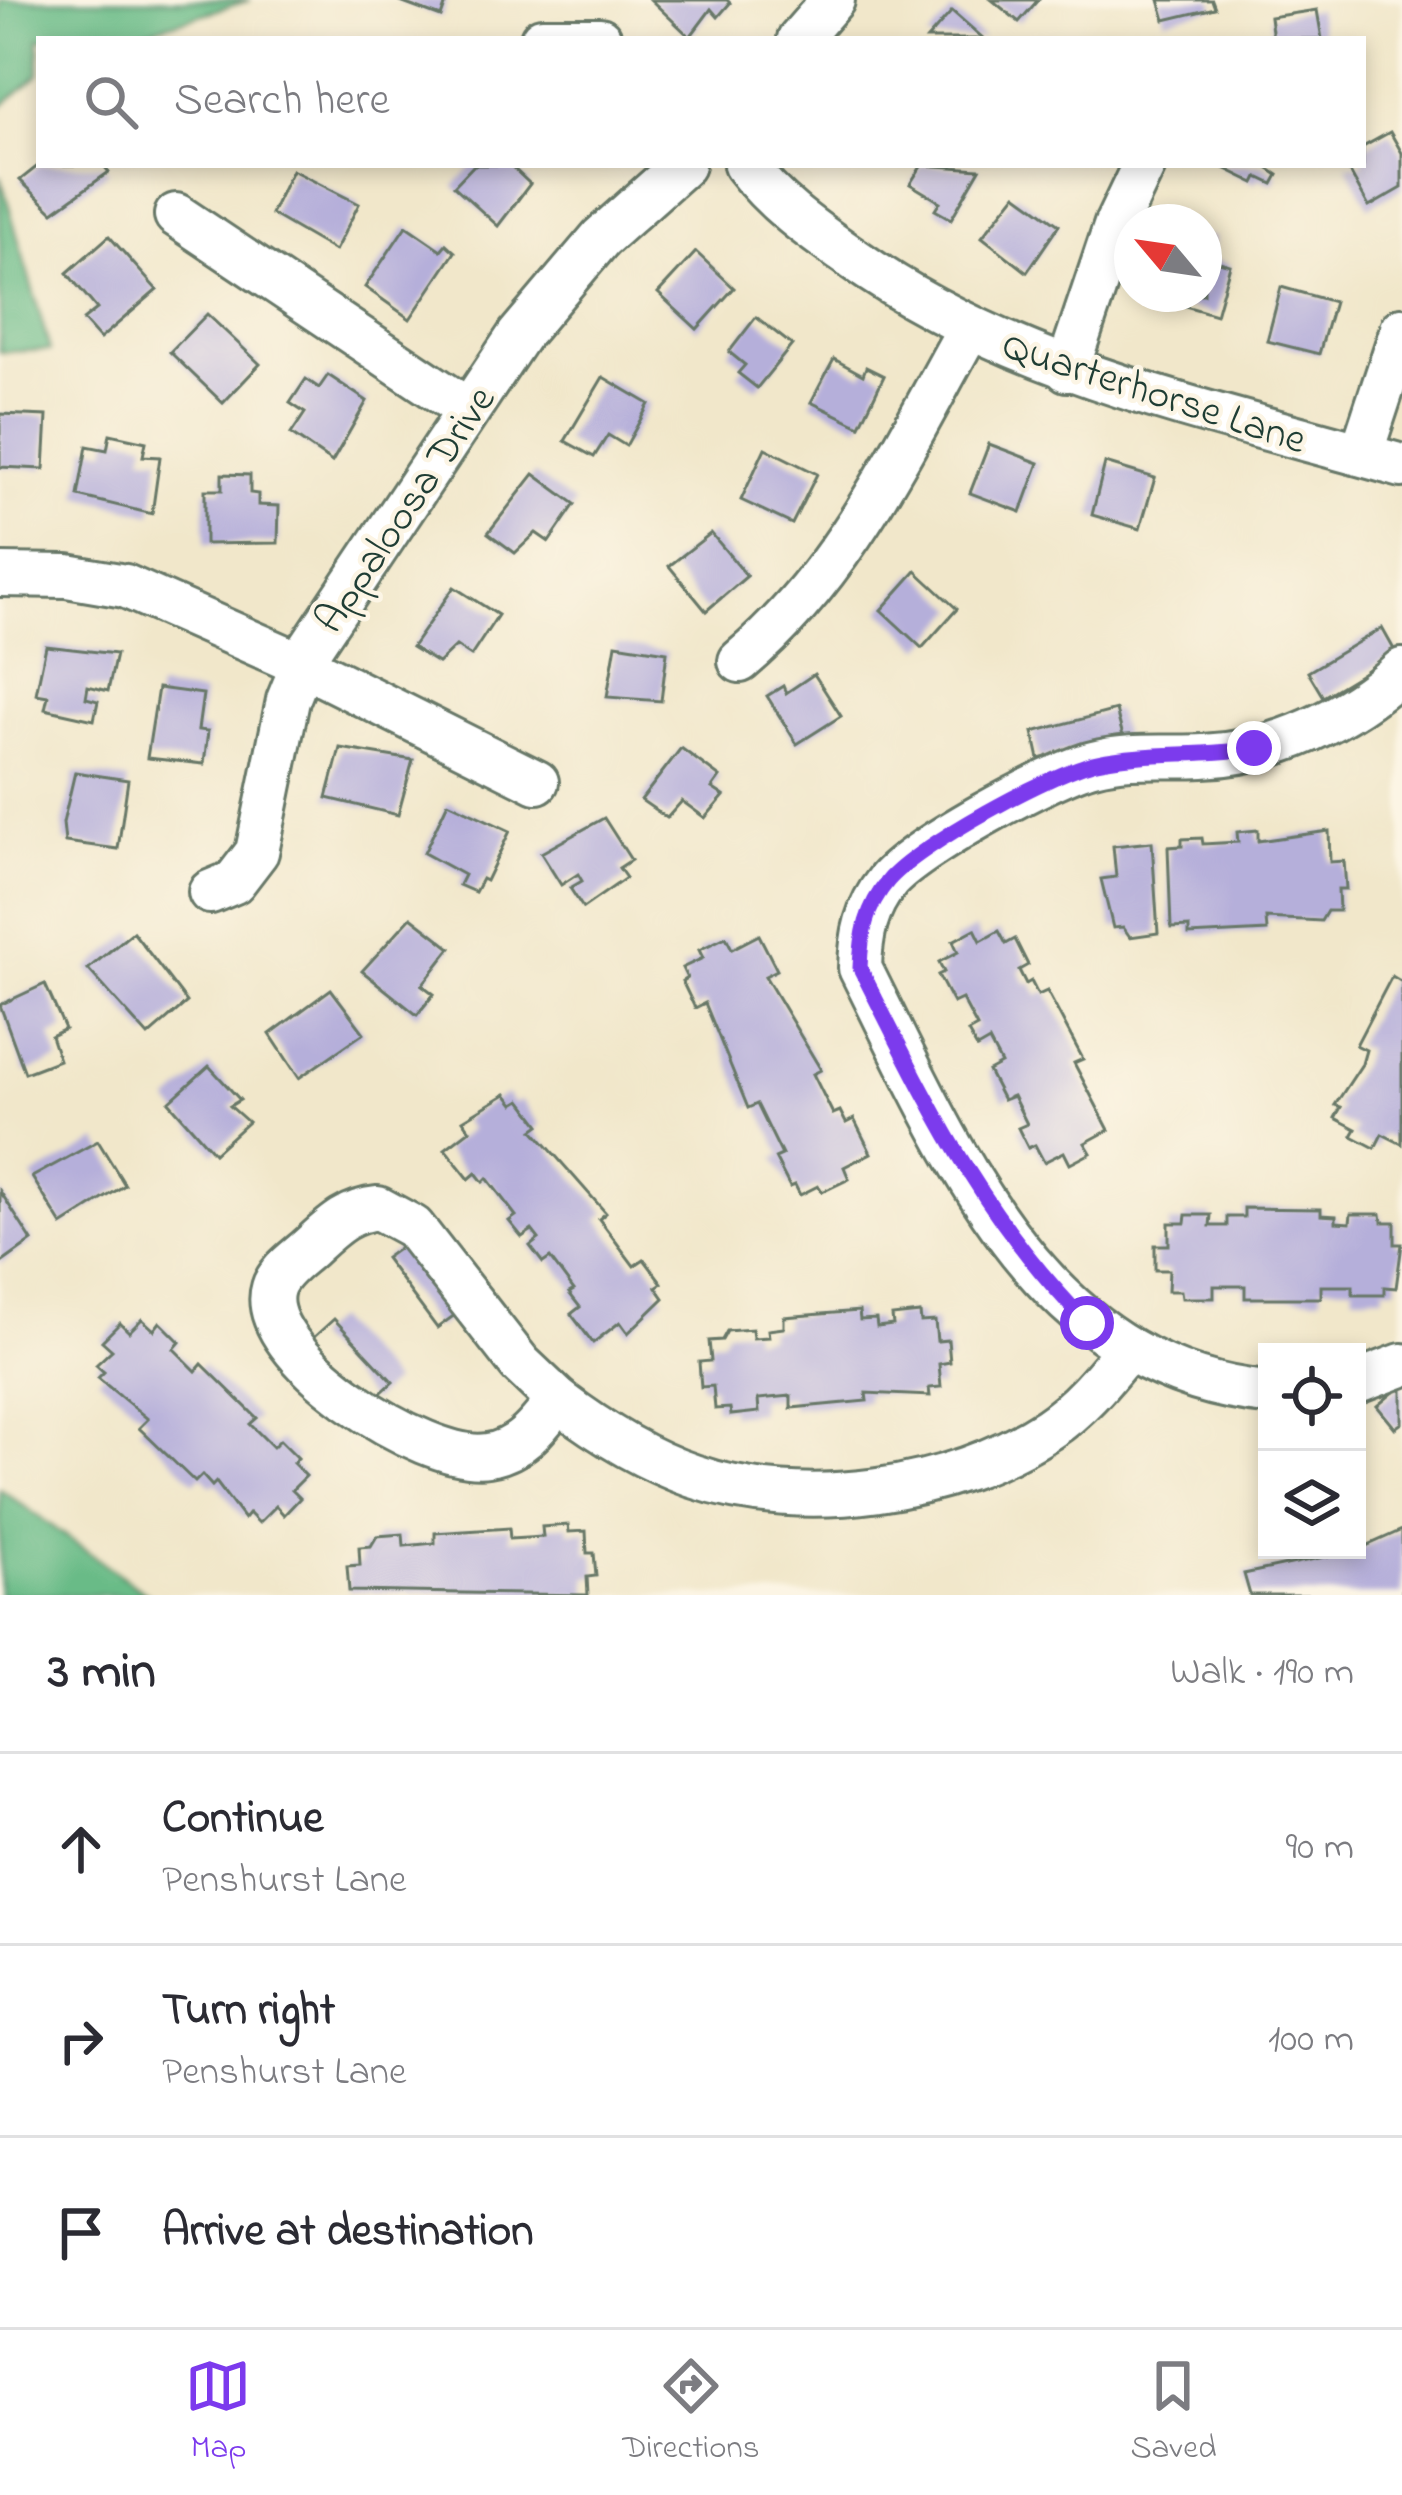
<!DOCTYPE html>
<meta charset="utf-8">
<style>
body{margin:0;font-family:"Indie Flower",sans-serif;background:#f2f2f3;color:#2b2b33}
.controls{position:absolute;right:36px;bottom:36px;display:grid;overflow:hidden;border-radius:0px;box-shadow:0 6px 18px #0003}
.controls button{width:108px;height:108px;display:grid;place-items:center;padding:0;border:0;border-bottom:3px solid #e1e1e2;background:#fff;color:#2b2b33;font:60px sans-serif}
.compass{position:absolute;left:1114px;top:204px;width:108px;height:108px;border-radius:50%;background:#fff;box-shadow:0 6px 18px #0003;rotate:299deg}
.stop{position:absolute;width:36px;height:36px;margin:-27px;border:9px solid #7c3aed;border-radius:50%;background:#fff}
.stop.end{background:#7c3aed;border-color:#fff;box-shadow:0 3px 12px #0008}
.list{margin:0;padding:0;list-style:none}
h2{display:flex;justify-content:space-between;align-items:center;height:156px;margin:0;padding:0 48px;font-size:51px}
h2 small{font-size:39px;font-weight:400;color:#7c7c81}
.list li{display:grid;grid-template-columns:78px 1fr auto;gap:36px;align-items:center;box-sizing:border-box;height:192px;padding:0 48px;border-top:3px solid #e1e1e2}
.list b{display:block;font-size:45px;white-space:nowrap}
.list p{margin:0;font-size:39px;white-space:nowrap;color:#7c7c81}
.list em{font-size:39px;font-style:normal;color:#7c7c81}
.icon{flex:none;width:66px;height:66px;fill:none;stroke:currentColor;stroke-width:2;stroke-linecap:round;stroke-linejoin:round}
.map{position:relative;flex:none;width:1402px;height:1595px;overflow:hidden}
.search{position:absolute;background:#fff;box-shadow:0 6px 18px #0003;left:36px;right:36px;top:36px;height:132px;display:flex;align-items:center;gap:30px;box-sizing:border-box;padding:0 42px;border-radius:0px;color:#7c7c81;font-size:45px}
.sheet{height:732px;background:#fff}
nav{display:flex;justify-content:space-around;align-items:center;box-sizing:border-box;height:168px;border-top:3px solid #e1e1e2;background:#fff;font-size:33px;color:#7c7c81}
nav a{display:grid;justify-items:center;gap:6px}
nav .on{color:#7c3aed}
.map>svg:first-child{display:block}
</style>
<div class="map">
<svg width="1402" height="1595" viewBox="0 0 1402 1595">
<rect width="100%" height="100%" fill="#fcf5e5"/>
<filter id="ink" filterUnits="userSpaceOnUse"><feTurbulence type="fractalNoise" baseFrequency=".00833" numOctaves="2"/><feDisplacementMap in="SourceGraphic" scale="24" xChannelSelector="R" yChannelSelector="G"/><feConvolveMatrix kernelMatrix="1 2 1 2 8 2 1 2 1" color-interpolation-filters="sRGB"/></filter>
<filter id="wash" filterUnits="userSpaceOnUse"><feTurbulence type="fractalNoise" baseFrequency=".004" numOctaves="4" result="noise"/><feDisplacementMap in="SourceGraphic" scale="48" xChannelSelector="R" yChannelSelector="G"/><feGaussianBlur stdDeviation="2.7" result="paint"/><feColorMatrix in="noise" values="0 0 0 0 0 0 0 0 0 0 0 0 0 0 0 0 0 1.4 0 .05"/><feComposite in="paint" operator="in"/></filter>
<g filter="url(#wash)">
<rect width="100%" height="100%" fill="#f1e7ca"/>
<g fill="#69bb87" stroke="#447c5e" stroke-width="3">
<path d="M 0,0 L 250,0 L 120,39 L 39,39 L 39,74 L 0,108 Z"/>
<path d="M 0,175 L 50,350 L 0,352 Z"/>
<path d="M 0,1489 L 148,1595 L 0,1595 Z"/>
</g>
<g id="blocks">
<g fill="#b5afda">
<path d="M 395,0 L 447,0 L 441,17 Z"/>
<path d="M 651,0 L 727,0 L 730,3 L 718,17 L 711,9 L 690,37 Z"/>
<path d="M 992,0 L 1038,0 L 1019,22 Z"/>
<path d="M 1159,0 L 1212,0 L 1215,8 L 1165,20 Z"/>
<path d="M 1317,10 L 1322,39 L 1273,39 L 1270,17 Z"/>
<path d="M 952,11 L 984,39 L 927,39 Z"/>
<path d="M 1390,132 L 1402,153 L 1402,188 L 1369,207 L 1346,165 L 1363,165 L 1363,147 Z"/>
<path d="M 39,165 L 103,165 L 109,172 L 53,212 L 20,180 Z"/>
<path d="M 474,165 L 510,165 L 530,184 L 498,226 L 454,186 Z"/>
<path d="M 922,165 L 980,169 L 951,219 L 935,210 L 940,202 L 910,184 Z"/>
<path d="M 1218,165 L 1263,165 L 1278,175 L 1273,184 L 1258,177 L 1255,183 Z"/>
<path d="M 292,170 L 359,204 L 335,251 L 271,214 Z"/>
<path d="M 1016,194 L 1059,225 L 1027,272 L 982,237 Z"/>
<path d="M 406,226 L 441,250 L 446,244 L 455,252 L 410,319 L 365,287 Z"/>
<path d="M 1204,235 L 1215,238 L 1209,259 L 1230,265 L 1216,315 L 1164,300 L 1165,294 L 1204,294 Z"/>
<path d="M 109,236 L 157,290 L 100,339 L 83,320 L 97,309 L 67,273 Z"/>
<path d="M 696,252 L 734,288 L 697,329 L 658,293 Z"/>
<path d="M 1281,287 L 1334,302 L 1319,354 L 1267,341 Z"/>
<path d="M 207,314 L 260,364 L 223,403 L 170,352 Z"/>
<path d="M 756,317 L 792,345 L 757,388 L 738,373 L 745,365 L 729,352 Z"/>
<path d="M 834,359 L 863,375 L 866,367 L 884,376 L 860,426 L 811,402 Z"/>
<path d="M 328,375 L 367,401 L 332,462 L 291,434 L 305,413 L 290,403 L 306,379 L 319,388 Z"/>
<path d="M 603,377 L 649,404 L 626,446 L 608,435 L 594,457 L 565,441 Z"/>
<path d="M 0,414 L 47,416 L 44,469 L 0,467 Z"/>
<path d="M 110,434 L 146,442 L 143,456 L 160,457 L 152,514 L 78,496 L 87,446 L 107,450 Z"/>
<path d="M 989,444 L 1039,463 L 1021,512 L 970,493 Z"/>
<path d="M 765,448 L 817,474 L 792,524 L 741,500 Z"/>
<path d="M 1105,463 L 1155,478 L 1140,529 L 1092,515 Z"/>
<path d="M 222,474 L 250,475 L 250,493 L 258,494 L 258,505 L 279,506 L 278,543 L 205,544 L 205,490 L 222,490 Z"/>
<path d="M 534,474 L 575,504 L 549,542 L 536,533 L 515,553 L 488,533 Z"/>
<path d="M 711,533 L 747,576 L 706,611 L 669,566 Z"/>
<path d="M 916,571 L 957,609 L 922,648 L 881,610 Z"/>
<path d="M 454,587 L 498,615 L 471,656 L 456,646 L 438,663 L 412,647 Z"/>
<path d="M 1382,628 L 1396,653 L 1323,697 L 1308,672 Z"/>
<path d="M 616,644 L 667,652 L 661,701 L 607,697 Z"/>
<path d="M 46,646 L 116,654 L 108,691 L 88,686 L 86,698 L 98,701 L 94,720 L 45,709 L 48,696 L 36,694 Z"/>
<path d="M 814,674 L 841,716 L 797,744 L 767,696 L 783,686 L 786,693 Z"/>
<path d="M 158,688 L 203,694 L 198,730 L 208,731 L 204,764 L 147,758 Z"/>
<path d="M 1116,710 L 1123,736 L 1039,759 L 1033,732 Z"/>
<path d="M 340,748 L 413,760 L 398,815 L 327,798 Z"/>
<path d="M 681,748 L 720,777 L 712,788 L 724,796 L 705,818 L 682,801 L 667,818 L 641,800 Z"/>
<path d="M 75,772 L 128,780 L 118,849 L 65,842 L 63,823 Z"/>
<path d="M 448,802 L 510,831 L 486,881 L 482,879 L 475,892 L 459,885 L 464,875 L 424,853 Z"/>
<path d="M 604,818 L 631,860 L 619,868 L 626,878 L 583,908 L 570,888 L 582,881 L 578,874 L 561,885 L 541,853 Z"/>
<path d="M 1258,830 L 1258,841 L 1329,831 L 1330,862 L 1344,861 L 1346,889 L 1338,889 L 1339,911 L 1327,911 L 1321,921 L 1266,918 L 1267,931 L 1189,935 L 1189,927 L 1171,928 L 1168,847 L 1182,846 L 1182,839 L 1202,838 L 1203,844 L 1238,842 L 1237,832 Z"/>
<path d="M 1152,842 L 1158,933 L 1130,937 L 1123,927 L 1113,928 L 1101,879 L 1116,877 L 1113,846 Z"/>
<path d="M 411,917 L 451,948 L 422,985 L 434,994 L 417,1015 L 362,971 Z"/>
<path d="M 975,929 L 981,941 L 999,931 L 1006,944 L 1015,939 L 1028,965 L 1019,970 L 1026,984 L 1031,981 L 1038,995 L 1047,991 L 1083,1059 L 1074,1063 L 1109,1130 L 1085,1143 L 1091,1153 L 1070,1164 L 1064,1152 L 1044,1162 L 1035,1145 L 1028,1148 L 1018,1128 L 1027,1124 L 1013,1096 L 1003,1100 L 988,1071 L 1001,1064 L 989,1041 L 977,1048 L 968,1032 L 977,1027 L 962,999 L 953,1003 L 938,975 L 944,972 L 939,962 L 958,952 L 953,941 Z"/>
<path d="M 133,932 L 187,1002 L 148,1036 L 88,969 Z"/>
<path d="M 759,935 L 777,970 L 765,976 L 821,1070 L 813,1074 L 833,1114 L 840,1111 L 846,1123 L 854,1119 L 871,1153 L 844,1167 L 849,1179 L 822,1192 L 818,1186 L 800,1195 L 795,1185 L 790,1187 L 775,1158 L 782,1155 L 757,1104 L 748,1108 L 705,1003 L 695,1008 L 682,981 L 687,978 L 682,968 L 703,958 L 699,950 L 726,937 L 732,949 Z"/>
<path d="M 1392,976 L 1402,982 L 1402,1144 L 1382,1134 L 1375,1148 L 1352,1136 L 1356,1129 L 1335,1118 L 1341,1107 L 1335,1105 L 1362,1064 L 1366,1050 L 1356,1045 Z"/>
<path d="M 45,984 L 65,1029 L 51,1036 L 59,1060 L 25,1073 L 0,1005 Z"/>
<path d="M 331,989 L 364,1033 L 299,1078 L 270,1034 Z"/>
<path d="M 209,1066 L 240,1100 L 230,1106 L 248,1122 L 214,1153 L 169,1102 Z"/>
<path d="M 506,1094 L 514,1104 L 521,1100 L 540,1125 L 533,1130 L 606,1213 L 599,1219 L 634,1266 L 644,1259 L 662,1283 L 656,1287 L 664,1298 L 628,1333 L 620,1322 L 593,1343 L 571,1314 L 580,1307 L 569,1293 L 574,1290 L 550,1258 L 543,1263 L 530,1246 L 539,1239 L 532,1230 L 522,1237 L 509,1221 L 516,1216 L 487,1178 L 483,1182 L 476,1173 L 469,1179 L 445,1149 L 470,1130 L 463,1120 Z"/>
<path d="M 98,1141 L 125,1185 L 62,1225 L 32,1177 Z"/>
<path d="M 0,1191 L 32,1241 L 0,1264 Z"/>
<path d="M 1244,1208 L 1321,1209 L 1321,1215 L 1336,1216 L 1336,1222 L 1350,1223 L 1351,1214 L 1381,1214 L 1382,1222 L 1395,1222 L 1395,1244 L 1402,1244 L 1396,1288 L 1384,1287 L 1384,1295 L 1353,1295 L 1353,1286 L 1321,1286 L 1321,1298 L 1245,1298 L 1245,1286 L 1214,1286 L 1214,1298 L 1182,1298 L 1181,1291 L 1168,1291 L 1169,1270 L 1155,1270 L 1155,1245 L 1169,1245 L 1169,1223 L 1185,1223 L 1186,1215 L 1211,1215 L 1210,1226 L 1227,1226 L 1227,1217 L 1244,1217 Z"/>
<path d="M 406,1243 L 459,1312 L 437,1328 L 385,1258 Z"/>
<path d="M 859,1311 L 860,1320 L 876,1319 L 877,1327 L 893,1325 L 892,1316 L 920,1313 L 921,1322 L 935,1321 L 937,1341 L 948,1340 L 950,1362 L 939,1364 L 941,1387 L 929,1388 L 930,1396 L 866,1393 L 867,1401 L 791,1408 L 791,1396 L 758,1399 L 759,1412 L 731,1415 L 730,1408 L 715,1409 L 713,1386 L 701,1387 L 699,1362 L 711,1361 L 709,1341 L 722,1340 L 727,1331 L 752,1329 L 753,1338 L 769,1337 L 768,1330 L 784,1328 L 784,1317 Z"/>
<path d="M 142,1319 L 154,1330 L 160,1322 L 180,1342 L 174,1349 L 196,1371 L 202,1364 L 257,1418 L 250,1424 L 273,1447 L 280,1440 L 298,1458 L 293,1463 L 306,1476 L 292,1490 L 300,1498 L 284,1515 L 276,1506 L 259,1523 L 249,1513 L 244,1519 L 216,1482 L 212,1486 L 202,1475 L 195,1482 L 139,1428 L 148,1419 L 98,1378 L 104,1372 L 96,1365 L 112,1350 L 102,1341 L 120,1323 L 129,1332 Z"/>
<path d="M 334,1319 L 393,1382 L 372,1401 L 313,1338 Z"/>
<path d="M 1402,1385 L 1402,1423 L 1395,1428 L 1377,1406 Z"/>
<path d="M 568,1525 L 569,1532 L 586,1531 L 587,1553 L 594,1553 L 596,1576 L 587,1577 L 588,1595 L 349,1591 L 347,1566 L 360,1565 L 359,1547 L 371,1546 L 377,1536 L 403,1534 L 404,1546 L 435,1543 L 435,1533 L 509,1528 L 510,1539 L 543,1537 L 542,1527 Z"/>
<path d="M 1402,1530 L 1402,1595 L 1250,1595 L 1244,1574 L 1357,1550 Z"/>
</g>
</g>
</g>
<g filter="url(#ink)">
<use href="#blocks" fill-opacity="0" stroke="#687868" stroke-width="3"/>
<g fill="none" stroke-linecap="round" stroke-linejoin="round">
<g stroke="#687868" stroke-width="48">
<g id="minor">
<path d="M 542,39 L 600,39"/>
<path d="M 799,39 L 833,0"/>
<path d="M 745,165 C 774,203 809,228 848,255 C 1013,373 1210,411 1402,466"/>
<path d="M 176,215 L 468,410"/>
<path d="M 1067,370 L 1116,224 L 1144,165"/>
<path d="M 1361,454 L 1402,329"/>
<path d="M 0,575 L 67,576 L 125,586 L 301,664 L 537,782"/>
<path d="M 740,661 C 846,572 902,448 969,329"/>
<path d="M 210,892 L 234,882 L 257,852 L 288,700 L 308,651 L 519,335 L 601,238 L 683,165"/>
<path d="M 378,1208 L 413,1227 L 520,1364 L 558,1400 C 539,1425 521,1450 488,1455 C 425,1465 253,1353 273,1288 C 278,1271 297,1259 309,1248 C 332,1227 347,1211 378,1208 Z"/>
<path d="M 1357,1382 L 1402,1365"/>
<path d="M 1267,1393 C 1037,1371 951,1148 860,968 C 861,935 866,908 887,882 C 914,849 1050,774 1093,763 C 1130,753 1166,758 1203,756 C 1277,753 1347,719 1402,670"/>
<path d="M 558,1400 C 600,1432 643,1459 693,1476 C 803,1514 952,1492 1048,1429 C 1079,1409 1103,1379 1126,1351"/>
</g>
</g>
<use href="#minor" stroke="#fff" stroke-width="42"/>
</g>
</g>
<g fill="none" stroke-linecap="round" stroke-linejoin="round" filter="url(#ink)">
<path stroke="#7c3aed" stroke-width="15" d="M 1087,1323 C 977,1210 930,1105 860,968 C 861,935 866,907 888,881 C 917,846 1052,772 1097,762 C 1149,751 1202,757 1254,748"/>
</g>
<g text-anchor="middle" stroke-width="9" stroke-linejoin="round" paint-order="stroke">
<g font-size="42" fill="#1f3d34" stroke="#fcf5e5">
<text transform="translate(1155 390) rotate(18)" y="15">Quarterhorse Lane</text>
<text transform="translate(403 508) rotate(-56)" y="15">Appaloosa Drive</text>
</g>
</g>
</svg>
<div class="controls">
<button><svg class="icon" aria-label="locate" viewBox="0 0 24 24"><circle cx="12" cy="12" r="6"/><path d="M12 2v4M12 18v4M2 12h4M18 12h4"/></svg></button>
<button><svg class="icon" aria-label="layers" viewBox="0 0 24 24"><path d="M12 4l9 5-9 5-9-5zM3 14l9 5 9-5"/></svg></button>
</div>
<svg class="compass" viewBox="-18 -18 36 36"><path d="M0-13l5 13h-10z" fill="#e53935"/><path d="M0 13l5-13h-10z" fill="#7c7c81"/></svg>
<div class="stop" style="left:1087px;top:1323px"></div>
<div class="stop end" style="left:1254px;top:748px"></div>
<div class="search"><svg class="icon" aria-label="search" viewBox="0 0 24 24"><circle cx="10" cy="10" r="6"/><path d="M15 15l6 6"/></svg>Search here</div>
</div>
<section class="sheet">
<h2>3 min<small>Walk · 190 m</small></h2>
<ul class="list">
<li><svg class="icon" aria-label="ahead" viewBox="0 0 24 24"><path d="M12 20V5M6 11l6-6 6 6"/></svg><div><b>Continue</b><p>Penshurst Lane</p></div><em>90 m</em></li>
<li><svg class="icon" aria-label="right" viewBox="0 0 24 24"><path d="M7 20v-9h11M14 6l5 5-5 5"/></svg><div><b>Turn right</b><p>Penshurst Lane</p></div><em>100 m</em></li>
<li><svg class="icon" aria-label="arrive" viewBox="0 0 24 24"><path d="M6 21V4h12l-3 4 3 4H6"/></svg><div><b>Arrive at destination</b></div></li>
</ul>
</section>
<nav>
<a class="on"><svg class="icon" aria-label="map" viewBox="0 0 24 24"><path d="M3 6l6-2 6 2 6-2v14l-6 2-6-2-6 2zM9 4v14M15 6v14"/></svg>Map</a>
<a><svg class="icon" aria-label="directions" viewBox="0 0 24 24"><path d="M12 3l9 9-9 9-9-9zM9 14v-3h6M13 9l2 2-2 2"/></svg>Directions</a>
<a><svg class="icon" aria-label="saved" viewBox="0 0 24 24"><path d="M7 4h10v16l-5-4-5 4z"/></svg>Saved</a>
</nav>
